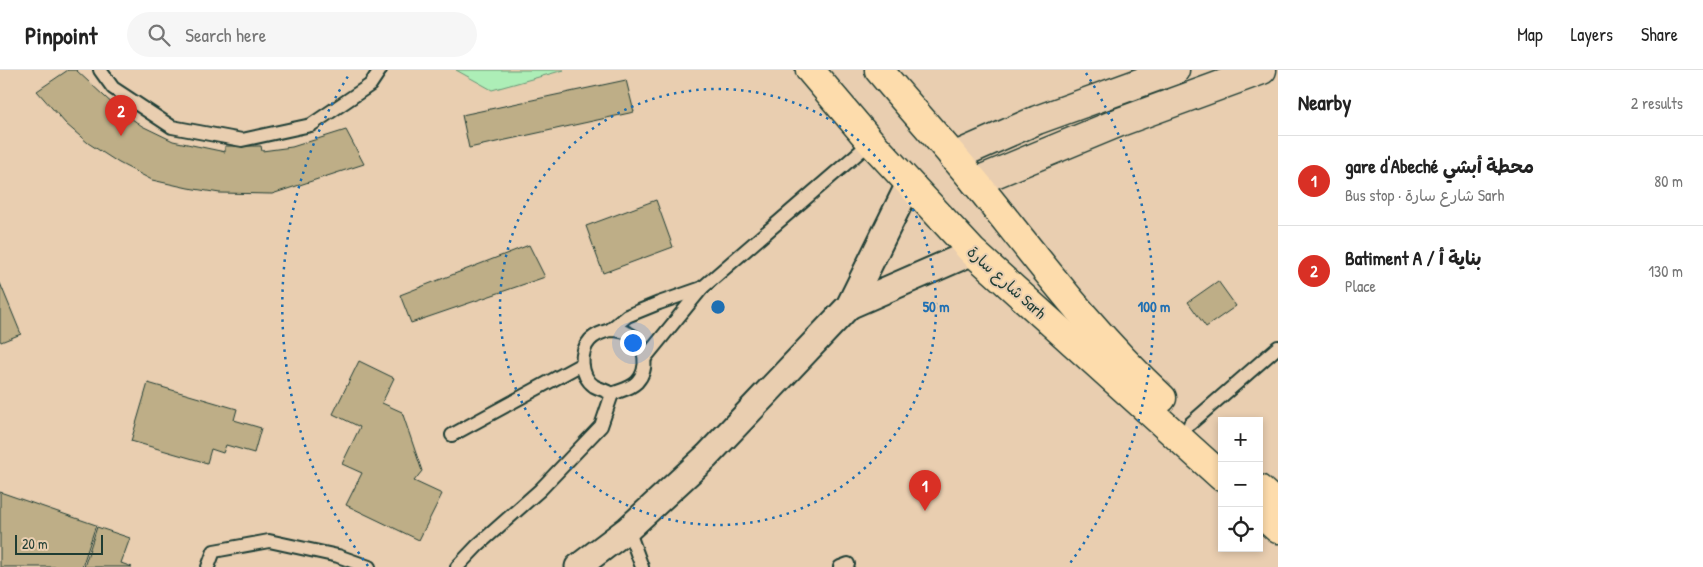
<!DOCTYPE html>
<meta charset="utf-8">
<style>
body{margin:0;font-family:"Patrick Hand","Playpen Sans Arabic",sans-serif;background:#f6f6f6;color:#222}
.controls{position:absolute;right:15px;bottom:15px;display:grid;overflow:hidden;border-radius:0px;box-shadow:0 2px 8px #0003}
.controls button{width:45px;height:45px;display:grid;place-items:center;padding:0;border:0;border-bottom:1px solid #e0e0e0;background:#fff;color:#222;font:25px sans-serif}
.scale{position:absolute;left:15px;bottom:12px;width:88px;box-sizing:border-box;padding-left:5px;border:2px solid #1f3d34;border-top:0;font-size:14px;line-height:18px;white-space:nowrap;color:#1f3d34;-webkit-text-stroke:4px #e9ceb0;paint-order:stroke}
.you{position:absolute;left:632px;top:272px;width:18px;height:18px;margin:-12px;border:4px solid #fff;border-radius:50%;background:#1a73e8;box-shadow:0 0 0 8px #1a73e833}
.badge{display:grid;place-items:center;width:32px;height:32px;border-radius:50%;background:#d93025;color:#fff;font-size:16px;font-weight:700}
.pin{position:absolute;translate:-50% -41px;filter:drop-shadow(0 1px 2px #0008)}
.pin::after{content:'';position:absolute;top:26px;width:18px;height:15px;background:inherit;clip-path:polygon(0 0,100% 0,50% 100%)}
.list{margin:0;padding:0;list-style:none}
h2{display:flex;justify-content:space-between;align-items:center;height:65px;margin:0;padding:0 20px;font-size:21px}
h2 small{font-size:16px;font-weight:400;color:#767676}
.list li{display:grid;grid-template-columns:32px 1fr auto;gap:15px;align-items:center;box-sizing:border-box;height:90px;padding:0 20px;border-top:1px solid #e0e0e0}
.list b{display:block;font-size:19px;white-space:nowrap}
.list p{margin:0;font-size:16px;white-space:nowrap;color:#767676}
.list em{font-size:16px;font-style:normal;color:#767676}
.icon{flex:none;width:28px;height:28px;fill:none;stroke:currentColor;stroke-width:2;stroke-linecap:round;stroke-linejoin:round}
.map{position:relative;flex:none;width:1278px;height:497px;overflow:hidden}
header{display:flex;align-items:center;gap:30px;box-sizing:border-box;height:70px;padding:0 25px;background:#fff;border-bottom:1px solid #e0e0e0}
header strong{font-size:24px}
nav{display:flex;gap:28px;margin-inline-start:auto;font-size:18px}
.search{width:350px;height:45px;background:#f6f6f6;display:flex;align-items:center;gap:12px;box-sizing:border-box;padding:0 18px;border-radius:28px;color:#767676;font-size:19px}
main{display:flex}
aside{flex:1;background:#fff}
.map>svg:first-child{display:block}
</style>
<header>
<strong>Pinpoint</strong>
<div class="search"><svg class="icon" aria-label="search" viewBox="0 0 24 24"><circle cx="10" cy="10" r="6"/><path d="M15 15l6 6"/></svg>Search here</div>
<nav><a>Map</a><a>Layers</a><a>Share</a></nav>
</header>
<main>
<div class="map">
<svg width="1278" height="497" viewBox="0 0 1278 497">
<rect width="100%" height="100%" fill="#e9ceb0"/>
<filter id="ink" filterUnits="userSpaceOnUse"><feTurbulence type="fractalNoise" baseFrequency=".02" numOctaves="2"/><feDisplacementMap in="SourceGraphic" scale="10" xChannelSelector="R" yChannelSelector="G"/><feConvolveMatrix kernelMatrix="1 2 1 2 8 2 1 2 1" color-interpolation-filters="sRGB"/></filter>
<g filter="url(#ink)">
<path fill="#adeeb7" stroke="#669676" d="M 456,0 L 564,0 L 492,20 Z"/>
<g fill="#beae87" stroke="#1f3d34">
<path d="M 68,0 L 76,0 L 118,39 L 142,56 L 173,71 L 225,82 L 225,76 L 261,76 L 262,81 L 292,77 L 346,60 L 364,94 L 272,124 L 220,123 L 188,118 L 152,110 L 119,93 L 88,73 L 66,54 L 37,21 Z"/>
<path d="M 626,10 L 634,42 L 469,78 L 462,45 Z"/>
<path d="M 656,130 L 673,177 L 603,203 L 586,156 Z"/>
<path d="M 529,175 L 545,207 L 411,253 L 400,225 Z"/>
<path d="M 1218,211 L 1236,236 L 1206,257 L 1188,232 Z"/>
<path d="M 0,213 L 21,264 L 1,272 L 0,270 Z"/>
<path d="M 359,291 L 394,308 L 382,333 L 402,342 L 422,401 L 414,411 L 442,424 L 419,470 L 346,435 L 362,403 L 342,394 L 360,357 L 333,344 Z"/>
<path d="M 148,313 L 237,339 L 234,350 L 261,358 L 254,383 L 226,375 L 223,383 L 211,379 L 207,393 L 131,371 Z"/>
<path d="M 0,422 L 96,455 L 82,497 L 0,497 Z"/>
<path d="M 97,457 L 130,468 L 121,493 L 132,497 L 84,497 Z"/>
</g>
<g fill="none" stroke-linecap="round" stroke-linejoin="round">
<g stroke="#1f3d34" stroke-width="16">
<g id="lane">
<path d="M 100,0 L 113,18 L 172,57 L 242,70 L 311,55 L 370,15 L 380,0"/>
<path d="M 610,260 C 619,260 626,261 633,266 C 646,276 649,299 637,312 C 630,319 621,320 612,324 C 607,321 600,319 594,316 C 580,306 579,282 590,270 C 596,264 602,262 610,260 Z"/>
<path d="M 610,260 L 627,246 L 659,233 L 702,218"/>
<path d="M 645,288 L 702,218 L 871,72"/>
<path d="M 1190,354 L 1278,277"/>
<path d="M 452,365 L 582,294"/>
<path d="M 628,459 L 642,497"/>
<path d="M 208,497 L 214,481 L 269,471 L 338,486 L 369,497"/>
<path d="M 457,497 L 478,475 L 540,420 L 601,356 L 612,324"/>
<path d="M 840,497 L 848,494"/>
</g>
</g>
<g stroke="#1f3d34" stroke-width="29">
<g id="street">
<path d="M 849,236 L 973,182"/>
<path d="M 578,497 L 628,459 L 707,386 L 849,236 L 909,114"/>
</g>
</g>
<g stroke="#1f3d34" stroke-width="31">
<g id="secondary">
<path d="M 953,87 L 1037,50 L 1175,0"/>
<path d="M 975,112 L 1120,52 L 1262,0"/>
</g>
</g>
<g stroke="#1f3d34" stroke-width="31">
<g id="highway">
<path d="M 810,0 L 871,72 L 973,182 L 1222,407"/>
<path d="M 879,0 C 914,42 951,82 985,124 C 1042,195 1096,267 1162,328"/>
<path d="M 1259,419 L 1278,436"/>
<path d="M 1259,442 L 1278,459"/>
</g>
</g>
<use href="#lane" stroke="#e9ceb0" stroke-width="12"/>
<use href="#street" stroke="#e9ceb0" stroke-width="25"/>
<use href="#secondary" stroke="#e9ceb0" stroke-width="28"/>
<use href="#highway" stroke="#fddcac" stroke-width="28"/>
</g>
</g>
<g fill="none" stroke="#1f6fb2" stroke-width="2.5" stroke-dasharray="2.5 5">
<circle cx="718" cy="237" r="218"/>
<path d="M368 496A436 436 0 0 1 350 3M1086 3A436 436 0 0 1 1068 496"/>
</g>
<g text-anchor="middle" stroke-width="4" stroke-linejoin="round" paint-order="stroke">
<g font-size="16" fill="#1f3d34" stroke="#e9ceb0">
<text transform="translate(1007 212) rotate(42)" y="6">شارع سارة Sarh</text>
</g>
</g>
<circle cx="718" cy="237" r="8" fill="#1f6fb2" stroke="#e9ceb0" stroke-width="2.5"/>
<g font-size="15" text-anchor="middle" font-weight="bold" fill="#1f6fb2" stroke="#e9ceb0" stroke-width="4" stroke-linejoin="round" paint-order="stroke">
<text x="936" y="242">50 m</text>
<text x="1154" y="242">100 m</text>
</g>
</svg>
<div class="controls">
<button>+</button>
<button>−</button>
<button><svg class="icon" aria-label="locate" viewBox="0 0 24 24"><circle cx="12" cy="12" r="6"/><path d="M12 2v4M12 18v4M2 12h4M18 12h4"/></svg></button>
</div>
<div class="scale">20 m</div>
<div class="you"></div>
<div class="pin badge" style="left:925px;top:441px">1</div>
<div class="pin badge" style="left:121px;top:66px">2</div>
</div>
<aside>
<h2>Nearby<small>2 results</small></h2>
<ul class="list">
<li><span class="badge">1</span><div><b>gare d'Abeché محطة أبشي</b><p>Bus stop · شارع سارة Sarh</p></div><em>80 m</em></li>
<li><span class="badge">2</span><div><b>Batiment A / بناية أ</b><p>Place</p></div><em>130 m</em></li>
</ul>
</aside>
</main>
